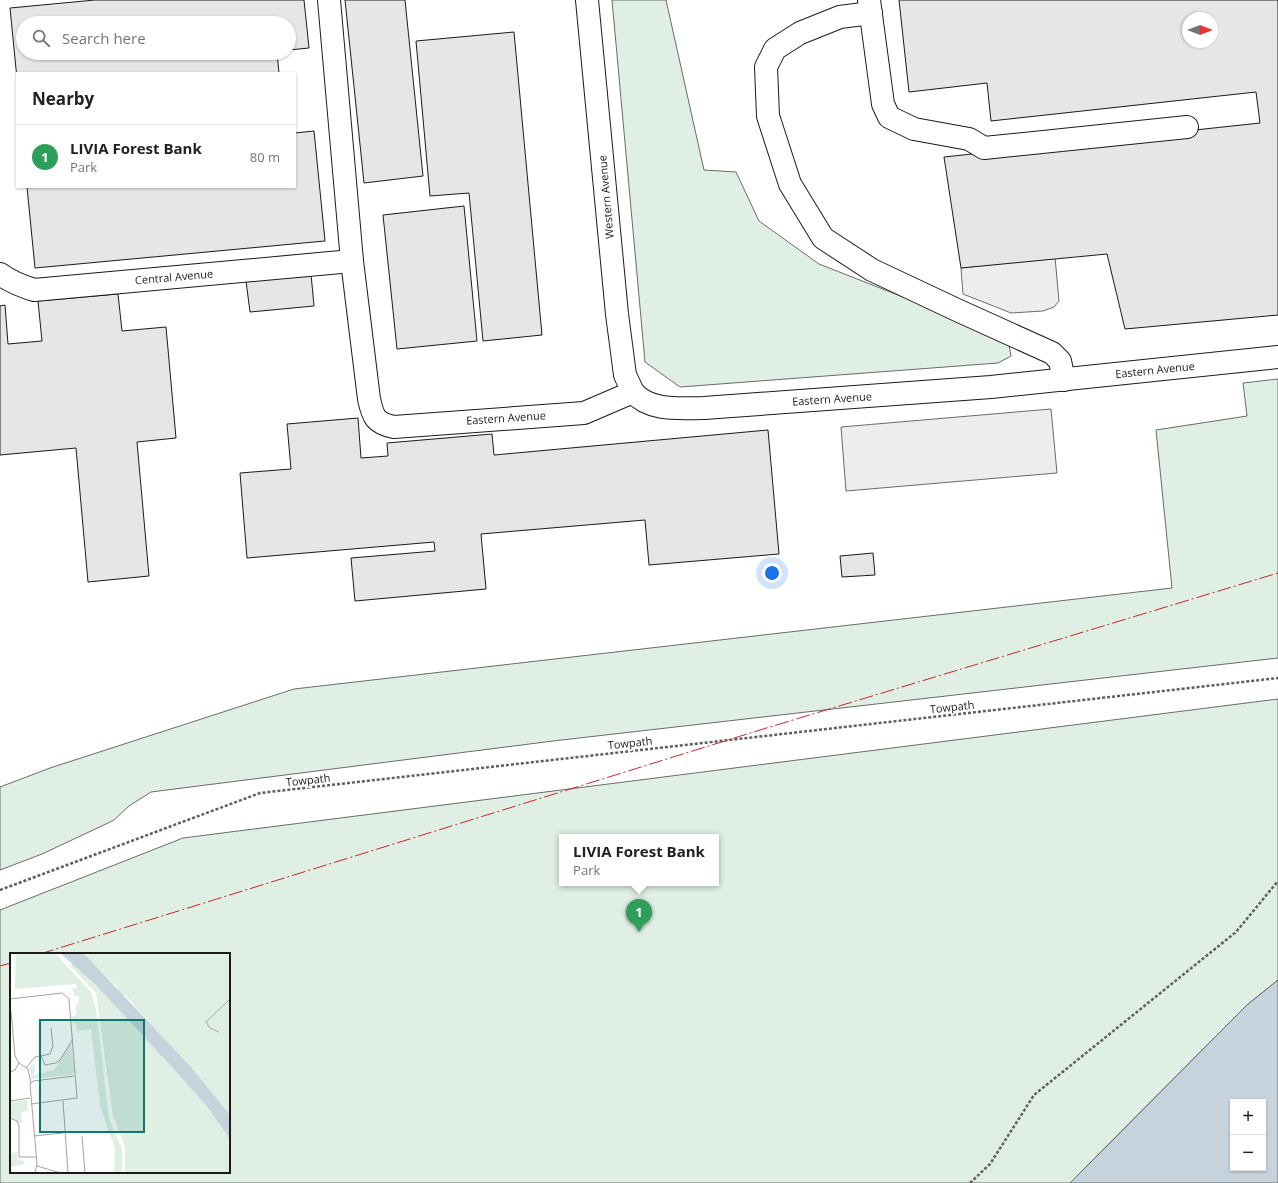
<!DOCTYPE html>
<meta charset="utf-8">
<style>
body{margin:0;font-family:"Open Sans",sans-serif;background:#f2f2f2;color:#202124}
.controls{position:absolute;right:12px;bottom:12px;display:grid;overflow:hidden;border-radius:0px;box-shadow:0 1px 3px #0004}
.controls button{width:36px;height:36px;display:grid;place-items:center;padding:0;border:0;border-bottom:1px solid #e0e0e0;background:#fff;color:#202124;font:20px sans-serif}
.compass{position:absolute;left:1182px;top:12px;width:36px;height:36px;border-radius:50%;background:#fff;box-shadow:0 1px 3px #0004;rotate:90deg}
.you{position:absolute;left:772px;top:573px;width:14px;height:14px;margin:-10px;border:3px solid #fff;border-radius:50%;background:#1a73e8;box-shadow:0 0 0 6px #1a73e833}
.badge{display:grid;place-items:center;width:26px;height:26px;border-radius:50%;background:#ea580c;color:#fff;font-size:13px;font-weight:700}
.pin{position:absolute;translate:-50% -33px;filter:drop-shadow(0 1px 2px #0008)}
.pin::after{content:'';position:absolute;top:21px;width:14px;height:12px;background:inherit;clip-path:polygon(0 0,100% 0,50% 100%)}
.popup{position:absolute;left:559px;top:834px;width:160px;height:52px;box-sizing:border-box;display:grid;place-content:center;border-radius:0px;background:#fff;filter:drop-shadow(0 1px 3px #0005);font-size:13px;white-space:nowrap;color:#757577}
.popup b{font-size:15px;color:#202124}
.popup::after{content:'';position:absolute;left:50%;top:100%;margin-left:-8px;border:8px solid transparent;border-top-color:#fff}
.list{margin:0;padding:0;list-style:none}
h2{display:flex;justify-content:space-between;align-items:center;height:52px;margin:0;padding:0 16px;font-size:17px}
h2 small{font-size:13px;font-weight:400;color:#757577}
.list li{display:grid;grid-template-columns:26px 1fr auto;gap:12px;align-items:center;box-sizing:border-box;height:64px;padding:0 16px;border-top:1px solid #e0e0e0}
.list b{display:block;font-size:15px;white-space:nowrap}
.list p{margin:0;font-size:13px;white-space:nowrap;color:#757577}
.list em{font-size:13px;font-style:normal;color:#757577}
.icon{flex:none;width:22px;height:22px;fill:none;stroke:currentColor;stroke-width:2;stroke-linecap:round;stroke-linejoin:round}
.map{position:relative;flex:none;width:1278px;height:1183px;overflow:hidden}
.search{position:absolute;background:#fff;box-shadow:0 1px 3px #0004;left:16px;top:16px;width:280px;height:44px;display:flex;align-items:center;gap:10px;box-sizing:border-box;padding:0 14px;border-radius:22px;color:#757577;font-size:15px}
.panel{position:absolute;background:#fff;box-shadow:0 1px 3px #0004;left:16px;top:72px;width:280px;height:116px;border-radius:0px}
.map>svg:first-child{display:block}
</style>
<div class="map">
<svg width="1278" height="1183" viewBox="0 0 1278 1183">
<rect width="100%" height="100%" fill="#fff"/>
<g fill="#e0efe3" stroke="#6a6a6a" fill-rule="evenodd">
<path d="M 612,0 L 666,0 L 704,170 L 736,172 L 759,221 L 819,264 L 987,330 L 1009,345 L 1011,356 L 998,363 L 680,387 L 645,362 Z"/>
<path d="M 1278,379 L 1278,658 L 553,741 L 151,792 L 129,806 L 114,820 L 106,824 L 42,854 L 0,870 L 0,787 L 50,768 L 294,689 L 1172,588 L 1156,430 L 1247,416 L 1243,383 Z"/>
<path d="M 1278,699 L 1278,980 L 1247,1005 L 1070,1183 L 0,1183 L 0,910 L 183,838 ZM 562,837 L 716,837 L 716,883 L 562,883 ZM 11,954 L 229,954 L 229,1172 L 11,1172 Z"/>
</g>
<g fill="#ededed" stroke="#6a6a6a">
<path d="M 1055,257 L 1059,301 L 1054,307 L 1043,311 L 1011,313 L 963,294 L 961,268 Z"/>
<path d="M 1051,409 L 1057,473 L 846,491 L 841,427 Z"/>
</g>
<path fill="#c6d2dc" stroke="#6a6a6a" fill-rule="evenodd" d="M 1278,980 L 1278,1183 L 1070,1183 L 1247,1005 ZM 1233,1102 L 1263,1102 L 1263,1168 L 1233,1168 Z"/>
<g fill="#e6e6e6" stroke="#1a1a1a" fill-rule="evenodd">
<path d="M 95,0 L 304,0 L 309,48 L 289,50 L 289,23 L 23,23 L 23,53 L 277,53 L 279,73 L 17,73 L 17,79 L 10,8 Z"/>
<path d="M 345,0 L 405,0 L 423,176 L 364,183 Z"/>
<path d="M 899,0 L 1278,0 L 1278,315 L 1125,329 L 1107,254 L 961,268 L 944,157 L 1260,123 L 1256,92 L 991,121 L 987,83 L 909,92 ZM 1188,18 L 1212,18 L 1212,42 L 1188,42 Z"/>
<path d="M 514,32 L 542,335 L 483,341 L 469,193 L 430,196 L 416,41 Z"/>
<path d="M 314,131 L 325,241 L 35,268 L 27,187 L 295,187 L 295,133 Z"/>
<path d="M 464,206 L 477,341 L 397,349 L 383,215 Z"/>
<path d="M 311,274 L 314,306 L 250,312 L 246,281 Z"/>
<path d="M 118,294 L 122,331 L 166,327 L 176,438 L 137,442 L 149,576 L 88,582 L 76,448 L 0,455 L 0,306 L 5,305 L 8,344 L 42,341 L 38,301 Z"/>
<path d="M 358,418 L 361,458 L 388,456 L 387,443 L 492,434 L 494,455 L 768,430 L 779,554 L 649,565 L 645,520 L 481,534 L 486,589 L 355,601 L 351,558 L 435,551 L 434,542 L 247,558 L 240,473 L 291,469 L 287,424 Z"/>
<path d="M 873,553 L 875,575 L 842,577 L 840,556 Z"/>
</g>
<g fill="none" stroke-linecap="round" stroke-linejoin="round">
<g stroke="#1a1a1a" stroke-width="24">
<g id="minor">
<path d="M 329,0 L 352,261 L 369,399 C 373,417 375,423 394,427 L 584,413 L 633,392 C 650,412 681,408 704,408 L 991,387 L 1278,357"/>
<path d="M 587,0 L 617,314 L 625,375 L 633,392"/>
<path d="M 869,0 L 883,104 L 889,117 L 914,129 L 969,139 L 984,148 L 1187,127"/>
<path d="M 871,13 L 840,17 L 800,33 L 775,49 L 766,67 L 768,116 L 790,184 L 823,238 L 872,270 L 957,310 L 1052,353 L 1060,361 L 1064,380"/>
<path d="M 0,274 C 11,282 21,286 34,290 L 352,261"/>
</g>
</g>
<g stroke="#5f5f5f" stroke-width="2.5" stroke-dasharray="3 2" stroke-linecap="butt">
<path d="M 0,890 L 260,793 L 1278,678"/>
<path d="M 970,1183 L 990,1164 L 1034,1095 L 1236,932 L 1278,881"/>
</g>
<use href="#minor" stroke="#fff" stroke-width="22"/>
<g stroke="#c62828" stroke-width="1" stroke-dasharray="14 3 2 3" stroke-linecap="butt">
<path d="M 40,954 L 760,730 L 1278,573"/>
<path d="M 0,966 L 11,963"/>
</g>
</g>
<g text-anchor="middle" stroke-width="3" stroke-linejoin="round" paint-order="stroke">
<g font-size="11" fill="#1a1a1a" stroke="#fff">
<text transform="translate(606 197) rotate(-95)" y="4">Western Avenue</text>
<text transform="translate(174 277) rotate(-5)" y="4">Central Avenue</text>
<text transform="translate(1155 370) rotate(-6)" y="4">Eastern Avenue</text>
<text transform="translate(832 399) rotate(-4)" y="4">Eastern Avenue</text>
<text transform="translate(506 418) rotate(-4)" y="4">Eastern Avenue</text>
<text transform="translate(952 707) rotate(-6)" y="4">Towpath</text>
<text transform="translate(630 743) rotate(-6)" y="4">Towpath</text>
<text transform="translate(308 780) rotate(-6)" y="4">Towpath</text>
</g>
</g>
<g transform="translate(10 953)">
<rect width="220" height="220" fill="#fff"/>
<path d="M 6,0 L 45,0 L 81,39 L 86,56 L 99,166 L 112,196 L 112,220 L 104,220 L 105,195 L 90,153 L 81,76 L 67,78 L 66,70 L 63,70 L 62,63 L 66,62 L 66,53 L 69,49 L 69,43 L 65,43 L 62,36 L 67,35 L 66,31 L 5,36 ZM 48,0 L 61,12 L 64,11 L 85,31 L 196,152 L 220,186 L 220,220 L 115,220 L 115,194 L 103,163 L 86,40 ZM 72,0 L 220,0 L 220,162 L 116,43 L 110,41 L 107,34 ZM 61,90 L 64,119 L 61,122 L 21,126 L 20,113 L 25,111 L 24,122 L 44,117 ZM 17,147 L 18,158 L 11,159 L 12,170 L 9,170 L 0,164 L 0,149 ZM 7,199 L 8,206 L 13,207 L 15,211 L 0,214 L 0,200 Z" fill="#e0efe3"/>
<path d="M 50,0 L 72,0 L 79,6 L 179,112 L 220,162 L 220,186 L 196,152 L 157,109 L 85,31 Z" fill="#c6d2dc"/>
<path fill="none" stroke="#a3a3a3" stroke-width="1" d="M 0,46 L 52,40 L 59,46 L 67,145 L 21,151M 1,58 L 5,103 L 9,110 L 18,116 L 21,130M 209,79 L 200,75 L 196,69 L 220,46M 31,103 L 35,112 L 46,110 L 50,107 L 63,86M 16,115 L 25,104 L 40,101 L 43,93 L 41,75M 0,119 L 5,117 L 9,110M 0,148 L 20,145M 53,148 L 58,220M 0,165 L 7,168 L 9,173 L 9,204 L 26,204M 24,183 L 53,180M 72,183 L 75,220M 27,213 L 51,220M 25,220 L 27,211 L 20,131 L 23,128 L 64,123"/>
<path fill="#0f766e" fill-opacity="0.15" stroke="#0f766e" stroke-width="2" d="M 30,67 L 134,67 L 134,179 L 30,179 Z"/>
<rect width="220" height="220" fill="none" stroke="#1a1a1a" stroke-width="2"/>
</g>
</svg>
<div class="controls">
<button>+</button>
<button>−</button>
</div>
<svg class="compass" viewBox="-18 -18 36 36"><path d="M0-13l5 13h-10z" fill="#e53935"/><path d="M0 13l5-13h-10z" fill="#757577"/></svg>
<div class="you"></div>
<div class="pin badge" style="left:639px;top:932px;background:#2e9e5b">1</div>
<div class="popup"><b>LIVIA Forest Bank</b>Park</div>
<div class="search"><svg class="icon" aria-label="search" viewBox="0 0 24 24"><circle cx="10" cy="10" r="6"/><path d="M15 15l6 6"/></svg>Search here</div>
<section class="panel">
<h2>Nearby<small></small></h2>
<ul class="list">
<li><span class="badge" style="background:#2e9e5b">1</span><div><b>LIVIA Forest Bank</b><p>Park</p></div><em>80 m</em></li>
</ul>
</section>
</div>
